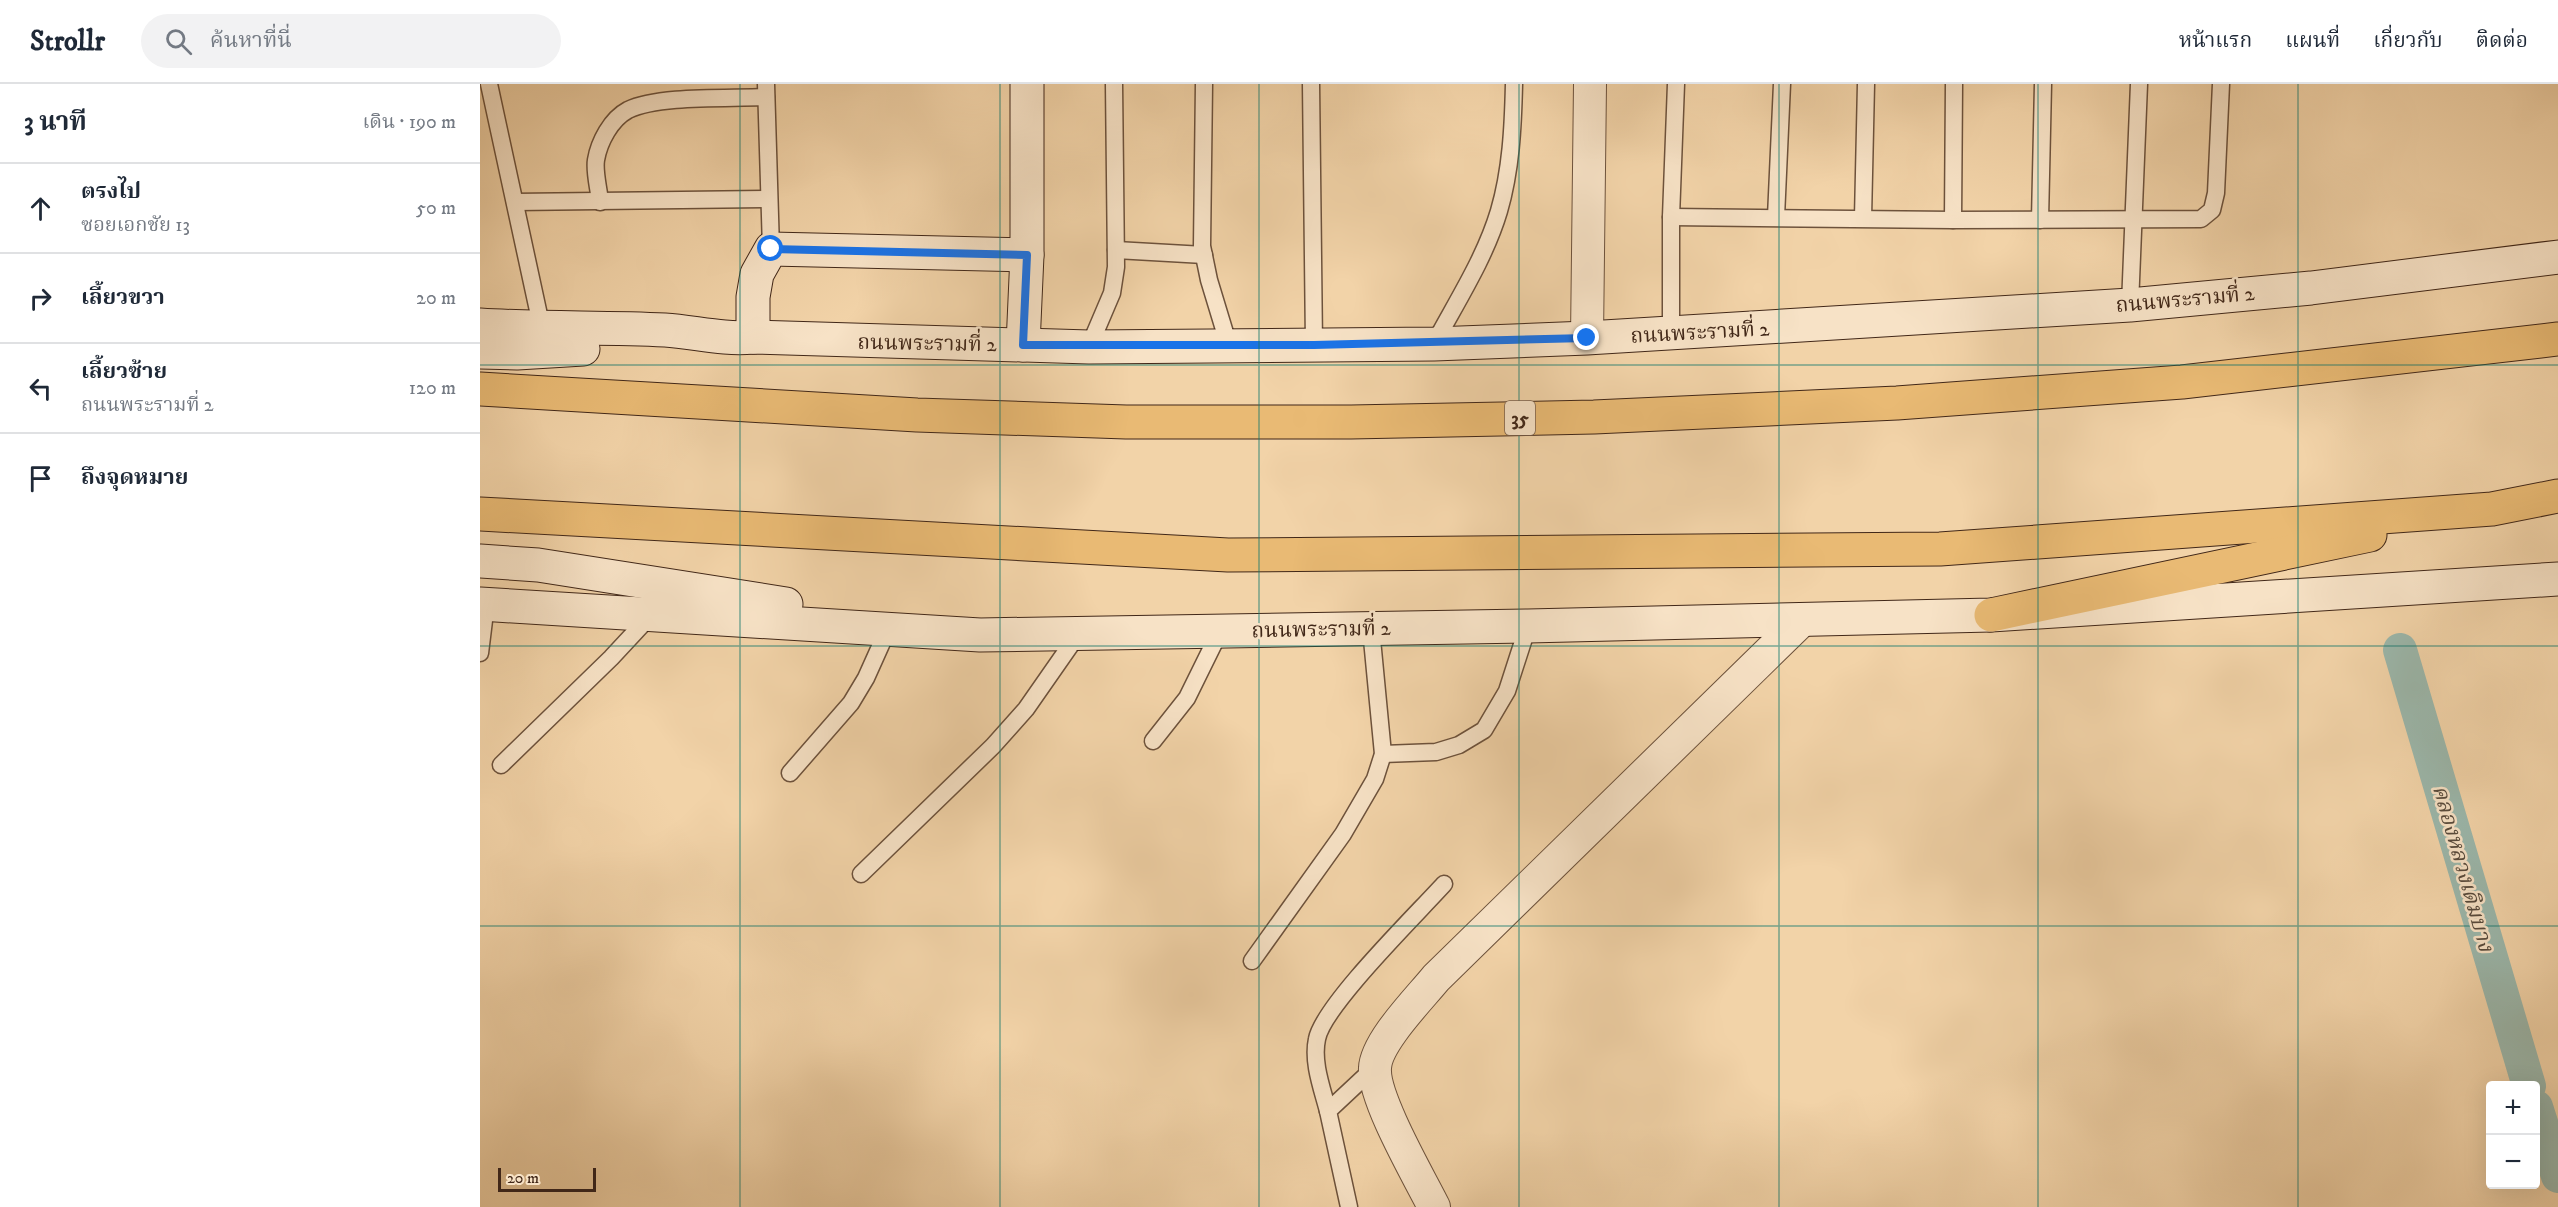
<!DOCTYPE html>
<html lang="th">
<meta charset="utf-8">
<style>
body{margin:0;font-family:"IM FELL DW Pica","Noto Serif Thai",serif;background:#f2f2f3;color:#1f2937}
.controls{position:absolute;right:18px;bottom:18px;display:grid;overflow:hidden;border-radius:6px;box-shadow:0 6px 24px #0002}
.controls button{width:54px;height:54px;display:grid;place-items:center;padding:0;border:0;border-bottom:2px solid #e0e1e3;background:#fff;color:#1f2937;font:30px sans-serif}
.scale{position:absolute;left:18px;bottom:15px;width:98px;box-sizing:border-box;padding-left:6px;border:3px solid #412718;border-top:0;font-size:16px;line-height:21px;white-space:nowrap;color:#412718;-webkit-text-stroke:4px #f7e2c6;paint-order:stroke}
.stop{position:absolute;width:18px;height:18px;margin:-14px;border:4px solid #1a73e8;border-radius:50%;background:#fff}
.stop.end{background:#1a73e8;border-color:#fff;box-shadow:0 2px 6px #0008}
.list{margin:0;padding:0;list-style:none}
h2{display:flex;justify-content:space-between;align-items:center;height:78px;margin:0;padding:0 24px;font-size:26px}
h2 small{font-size:20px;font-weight:400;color:#747a83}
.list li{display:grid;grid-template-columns:39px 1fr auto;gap:18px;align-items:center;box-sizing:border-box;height:90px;padding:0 24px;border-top:2px solid #e0e1e3}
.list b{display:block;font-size:22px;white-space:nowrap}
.list p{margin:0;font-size:20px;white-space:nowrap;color:#747a83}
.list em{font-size:20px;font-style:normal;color:#747a83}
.icon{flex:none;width:33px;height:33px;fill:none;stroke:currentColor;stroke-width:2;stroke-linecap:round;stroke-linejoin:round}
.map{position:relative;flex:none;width:2078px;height:1123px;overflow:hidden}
header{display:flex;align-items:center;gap:36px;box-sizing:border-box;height:84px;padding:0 30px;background:#fff;border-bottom:2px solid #e0e1e3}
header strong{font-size:28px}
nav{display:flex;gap:33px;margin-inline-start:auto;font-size:21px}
.search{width:420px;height:54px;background:#f2f2f3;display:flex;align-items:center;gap:15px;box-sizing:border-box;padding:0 21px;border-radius:33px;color:#747a83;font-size:22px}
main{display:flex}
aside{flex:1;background:#fff}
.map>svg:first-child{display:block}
</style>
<header>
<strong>Strollr</strong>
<div class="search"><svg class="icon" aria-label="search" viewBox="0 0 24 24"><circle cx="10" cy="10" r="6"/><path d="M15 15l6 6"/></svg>ค้นหาที่นี่</div>
<nav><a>หน้าแรก</a><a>แผนที่</a><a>เกี่ยวกับ</a><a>ติดต่อ</a></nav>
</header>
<main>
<aside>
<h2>3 นาที<small>เดิน · 190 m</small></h2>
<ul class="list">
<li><svg class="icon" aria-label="ahead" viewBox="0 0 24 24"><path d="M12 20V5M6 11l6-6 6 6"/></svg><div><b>ตรงไป</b><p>ซอยเอกชัย 13</p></div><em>50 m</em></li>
<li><svg class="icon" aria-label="right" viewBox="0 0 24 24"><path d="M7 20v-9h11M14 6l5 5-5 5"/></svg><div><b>เลี้ยวขวา</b></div><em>20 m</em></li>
<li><svg class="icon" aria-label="left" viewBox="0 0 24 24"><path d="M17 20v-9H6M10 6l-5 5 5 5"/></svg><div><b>เลี้ยวซ้าย</b><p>ถนนพระรามที่ 2</p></div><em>120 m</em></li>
<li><svg class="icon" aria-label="arrive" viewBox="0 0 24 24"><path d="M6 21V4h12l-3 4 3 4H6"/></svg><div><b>ถึงจุดหมาย</b></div></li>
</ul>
</aside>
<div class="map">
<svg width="2078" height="1123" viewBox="0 0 2078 1123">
<rect width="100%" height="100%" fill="#f2d3a8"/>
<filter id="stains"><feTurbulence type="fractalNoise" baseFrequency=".00333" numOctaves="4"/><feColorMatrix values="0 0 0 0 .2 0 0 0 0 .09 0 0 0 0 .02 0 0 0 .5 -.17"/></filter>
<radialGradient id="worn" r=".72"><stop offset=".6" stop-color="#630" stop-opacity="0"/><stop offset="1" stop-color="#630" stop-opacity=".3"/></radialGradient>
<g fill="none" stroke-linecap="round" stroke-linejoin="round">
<g stroke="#9bb7ab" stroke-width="34">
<path d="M 1920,566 L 2049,1002"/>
<path d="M 2056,1023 L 2078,1092"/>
</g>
<g stroke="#6d523c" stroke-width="19">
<g id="lane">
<path d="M 9,0 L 62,245"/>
<path d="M 286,0 L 291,165"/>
<path d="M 724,0 L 722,162 L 729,196 L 749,262"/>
<path d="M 831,0 L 834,261"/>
<path d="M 35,118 L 288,115"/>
<path d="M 120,118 C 119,105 114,88 116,76 C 119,58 131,35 148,26 C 179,11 250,15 286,13"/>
<path d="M 1191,133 L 1473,136 L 1721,135 L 1732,126 L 1736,109 L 1741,0"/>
<path d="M 1296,133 L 1302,0"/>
<path d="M 1383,134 L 1386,0"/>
<path d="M 1473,136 L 1474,0"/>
<path d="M 1560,136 L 1563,0"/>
<path d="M 636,166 L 724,171"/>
<path d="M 1650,221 L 1659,0"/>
<path d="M 1191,250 L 1191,133 L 1196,0"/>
<path d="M 954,260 C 977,217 1005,174 1019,127 C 1031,86 1033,43 1034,0"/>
<path d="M 609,263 L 632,209 L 636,183 L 634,0"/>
<path d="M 0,569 L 6,520"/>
<path d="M 673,657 L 707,614 L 740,547"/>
<path d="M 903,670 L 956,668 L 979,661 L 1004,646 L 1027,607 L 1048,542"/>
<path d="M 21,681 L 131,574 L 171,531"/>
<path d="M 310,689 L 371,619 L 386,594 L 408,545"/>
<path d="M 381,790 L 513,662 L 546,625 L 599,549"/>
<path d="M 772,877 L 863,750 L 895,695 L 903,670 L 891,545"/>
<path d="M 848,1027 C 842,1004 832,978 837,955 C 843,922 937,830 964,800"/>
<path d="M 869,1123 L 848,1027 L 894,984"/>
</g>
</g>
<g stroke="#6d523c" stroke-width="34">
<g id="street">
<path d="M 1107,254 L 1110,0"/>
<path d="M 954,1123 C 939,1093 893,1014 895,984 C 896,958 939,915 956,894 L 1322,536"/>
</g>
</g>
<g stroke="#412718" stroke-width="35">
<g id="secondary">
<path d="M 0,241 C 62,245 124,243 185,246 C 215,248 243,256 273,253 L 609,263 L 954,260 L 1107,254 L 1650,221 L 1831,204 L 2078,173"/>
<path d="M 273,253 L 273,213 L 277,190 L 291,165 L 547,171 L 547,0"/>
<path d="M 543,261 L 547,171"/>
<path d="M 0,268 L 37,269 L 103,265"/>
<path d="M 0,477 L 58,481 L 306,520"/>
<path d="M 0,520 L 500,551 L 1048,542 L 1511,531 L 2078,495"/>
</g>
</g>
<g stroke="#412718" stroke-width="35">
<g id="highway">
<path d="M 0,305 L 437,331 L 646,338 L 871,338 L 1114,333 L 1417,319 L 1702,298 L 2078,255"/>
<path d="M 0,430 L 748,471 L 1460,465 L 2012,425 L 2078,412"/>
<path d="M 1511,531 L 1890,451"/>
</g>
</g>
<use href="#lane" stroke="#f7e2c6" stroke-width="16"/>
<use href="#street" stroke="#f7e2c6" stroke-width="32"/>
<use href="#secondary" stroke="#f7e2c6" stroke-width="33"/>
<use href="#highway" stroke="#e9ba74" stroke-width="33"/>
</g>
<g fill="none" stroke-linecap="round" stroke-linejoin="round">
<path stroke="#1a73e8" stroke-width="8" d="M 291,165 L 547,171 L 543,261 L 834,261 L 1107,254"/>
</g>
<path fill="none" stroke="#0f766e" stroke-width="1.5" stroke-opacity="0.55" d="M 260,0 L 260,1123M 520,0 L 520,1123M 779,0 L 779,1123M 1039,0 L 1039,1123M 1299,0 L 1299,1123M 1558,0 L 1558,1123M 1818,0 L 1818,1123M 0,281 L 2078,281M 0,562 L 2078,562M 0,842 L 2078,842"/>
<g text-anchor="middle" stroke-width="5" stroke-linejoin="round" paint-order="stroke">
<rect fill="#f7e2c6" stroke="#785f4c" stroke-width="1.5" x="1025" y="317" width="30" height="34" rx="4.5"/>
<g font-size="20" font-weight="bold" fill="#412718">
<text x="1040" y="341">35</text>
</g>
<g font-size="21" fill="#412718" stroke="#f7e2c6">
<text transform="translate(1705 215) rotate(-5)" y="7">ถนนพระรามที่ 2</text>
<text transform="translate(1220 248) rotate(-3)" y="7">ถนนพระรามที่ 2</text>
<text transform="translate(447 259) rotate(1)" y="7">ถนนพระรามที่ 2</text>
<text transform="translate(841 545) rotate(-1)" y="7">ถนนพระรามที่ 2</text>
</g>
<g font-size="22" font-style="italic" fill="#584b3d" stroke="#f7e2c6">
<text transform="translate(1984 784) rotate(74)" y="8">คลองหลวงเดิมบาง</text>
</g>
</g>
<rect width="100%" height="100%" filter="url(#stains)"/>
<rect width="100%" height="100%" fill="url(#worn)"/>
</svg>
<div class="controls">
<button>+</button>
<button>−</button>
</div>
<div class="scale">20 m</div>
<div class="stop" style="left:291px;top:165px"></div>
<div class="stop end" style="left:1107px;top:254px"></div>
</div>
</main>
